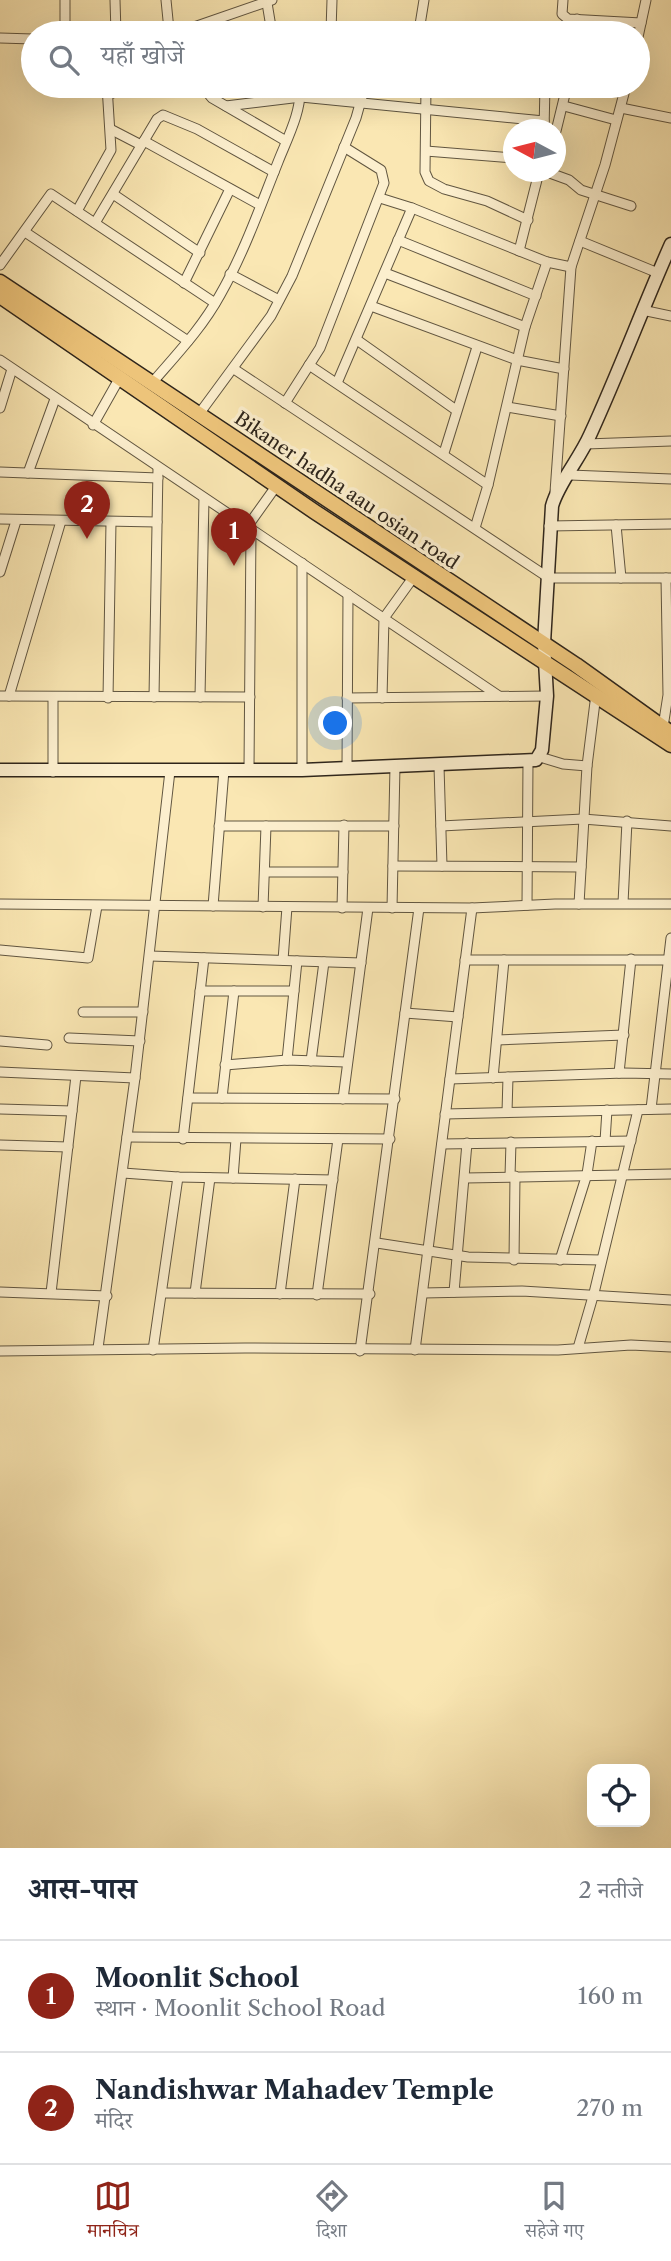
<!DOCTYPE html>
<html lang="hi">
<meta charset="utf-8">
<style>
body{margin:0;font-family:"Libre Caslon Text","Noto Serif Devanagari",serif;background:#f6f6f7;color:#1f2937}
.controls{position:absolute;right:21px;bottom:21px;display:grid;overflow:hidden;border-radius:14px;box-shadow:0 7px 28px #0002}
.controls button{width:63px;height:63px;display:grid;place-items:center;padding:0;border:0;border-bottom:2px solid #e0e1e3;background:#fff;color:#1f2937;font:35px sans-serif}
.compass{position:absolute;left:503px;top:119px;width:63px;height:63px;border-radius:50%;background:#fff;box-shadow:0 7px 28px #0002;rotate:277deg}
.you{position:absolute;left:336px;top:724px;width:24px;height:24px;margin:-18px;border:5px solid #fff;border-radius:50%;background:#1a73e8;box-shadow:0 0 0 10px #1a73e833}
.badge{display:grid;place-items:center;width:46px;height:46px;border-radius:50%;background:#8f2418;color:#fff;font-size:23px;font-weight:700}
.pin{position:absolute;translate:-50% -58px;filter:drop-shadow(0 2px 4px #0008)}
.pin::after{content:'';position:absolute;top:37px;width:24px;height:21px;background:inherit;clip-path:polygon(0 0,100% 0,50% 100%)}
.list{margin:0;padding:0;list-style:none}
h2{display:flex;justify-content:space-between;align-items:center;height:91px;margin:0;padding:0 28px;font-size:30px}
h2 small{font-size:23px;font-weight:400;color:#747a83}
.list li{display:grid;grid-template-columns:46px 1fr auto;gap:21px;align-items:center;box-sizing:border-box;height:112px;padding:0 28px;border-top:2px solid #e0e1e3}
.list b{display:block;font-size:26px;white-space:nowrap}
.list p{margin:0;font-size:23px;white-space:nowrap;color:#747a83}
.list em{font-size:23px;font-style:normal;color:#747a83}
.icon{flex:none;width:38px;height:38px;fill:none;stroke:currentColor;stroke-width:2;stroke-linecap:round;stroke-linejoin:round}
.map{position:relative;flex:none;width:671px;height:1848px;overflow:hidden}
.search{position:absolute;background:#fff;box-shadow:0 7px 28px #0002;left:21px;right:21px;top:21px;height:77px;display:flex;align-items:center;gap:18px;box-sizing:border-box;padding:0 24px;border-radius:38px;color:#747a83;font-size:26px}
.sheet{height:315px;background:#fff}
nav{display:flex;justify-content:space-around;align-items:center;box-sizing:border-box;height:98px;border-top:2px solid #e0e1e3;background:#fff;font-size:19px;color:#747a83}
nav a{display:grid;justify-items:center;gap:4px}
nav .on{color:#8f2418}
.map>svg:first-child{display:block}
</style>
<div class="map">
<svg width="671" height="1848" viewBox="0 0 671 1848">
<rect width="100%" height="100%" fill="#fae7b3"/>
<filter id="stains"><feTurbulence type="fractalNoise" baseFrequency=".00286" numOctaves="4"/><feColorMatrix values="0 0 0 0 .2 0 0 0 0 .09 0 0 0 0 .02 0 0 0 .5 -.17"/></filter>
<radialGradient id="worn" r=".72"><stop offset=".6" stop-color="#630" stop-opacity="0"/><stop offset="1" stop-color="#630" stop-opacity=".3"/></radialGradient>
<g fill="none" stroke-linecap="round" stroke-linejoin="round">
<g stroke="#615641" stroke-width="11">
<g id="street">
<path d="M 115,0 L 116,33"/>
<path d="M 166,0 L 169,30"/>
<path d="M 563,0 L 562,14 L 568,19 L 641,23"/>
<path d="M 267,3 L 272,33"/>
<path d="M 331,31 L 332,0"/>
<path d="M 419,31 L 424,0"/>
<path d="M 65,33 L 65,0"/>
<path d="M 138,33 L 194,27 L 272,0"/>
<path d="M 307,33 L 419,31 L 459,33"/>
<path d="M 575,33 L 577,19"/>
<path d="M 638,37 L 646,0"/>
<path d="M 0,38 L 33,39"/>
<path d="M 202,86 L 212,98 L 286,141"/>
<path d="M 426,86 L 425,172 L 429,181 L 444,189 L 487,201 L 528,220"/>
<path d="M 108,95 L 130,86"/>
<path d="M 226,106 L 301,97 L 544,121"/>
<path d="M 564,106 L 616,120"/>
<path d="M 621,108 L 671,118"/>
<path d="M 112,130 L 141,145"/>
<path d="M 544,130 L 545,86"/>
<path d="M 556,131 L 567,86"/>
<path d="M 144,141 L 260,205"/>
<path d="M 426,151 L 514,158"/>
<path d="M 547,172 L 569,180 L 581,190 L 631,206"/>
<path d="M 113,194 L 200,253"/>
<path d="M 380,198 L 412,208 L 547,262 L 571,267"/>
<path d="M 77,211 L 111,150 L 107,86"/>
<path d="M 95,223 L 157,119 L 163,115 L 197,129 L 274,172"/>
<path d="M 25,232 L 188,341"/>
<path d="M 398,240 L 536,296"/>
<path d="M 580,241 L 658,273"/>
<path d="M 519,251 L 539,172"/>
<path d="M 0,265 L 51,194 L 215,303"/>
<path d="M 385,273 L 525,327"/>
<path d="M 230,274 L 279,300"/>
<path d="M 184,283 L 230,189"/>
<path d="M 371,306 L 517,360 L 564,369"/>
<path d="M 642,310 L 671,316"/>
<path d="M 357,340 L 456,410"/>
<path d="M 0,360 L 499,696"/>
<path d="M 309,365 L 488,485"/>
<path d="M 234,369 L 549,578 L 671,578"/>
<path d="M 152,383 C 176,355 202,328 220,295 C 244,253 260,207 278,162 C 287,139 302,111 300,86"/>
<path d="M 337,383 L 412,208"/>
<path d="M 285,403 L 320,348 L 384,183 L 381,170 L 344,147"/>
<path d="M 507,407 L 561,416"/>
<path d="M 0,408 L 12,369"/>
<path d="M 199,414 L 271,316 L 292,276 L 356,118 L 365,86"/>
<path d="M 93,425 L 119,379"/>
<path d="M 586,444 L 671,441"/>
<path d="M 444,453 L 477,347"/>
<path d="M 0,472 L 158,478"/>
<path d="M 28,473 L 55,399"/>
<path d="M 570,475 L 671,479"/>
<path d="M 555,492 L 571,267 L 605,165 L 626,86"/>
<path d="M 0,519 L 157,522"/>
<path d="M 616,525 L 621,578"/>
<path d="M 549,526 L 671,524"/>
<path d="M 247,527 L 277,485"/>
<path d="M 475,528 L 488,485 L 525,327 L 547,262"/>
<path d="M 302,563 L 302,770"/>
<path d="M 0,572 L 16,521"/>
<path d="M 0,696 L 250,697"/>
<path d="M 9,696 L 61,521"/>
<path d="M 154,697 L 158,468"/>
<path d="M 200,697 L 204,498"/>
<path d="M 108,698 L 111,522"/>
<path d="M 347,698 L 547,696"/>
<path d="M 382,698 L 384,618 L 415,575"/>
<path d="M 663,727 L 668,695 L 666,578"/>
<path d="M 540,757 L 563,764 L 587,766"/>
<path d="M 439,766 L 442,866"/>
<path d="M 347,767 L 348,594"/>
<path d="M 249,769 L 251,529"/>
<path d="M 53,772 L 53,697"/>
<path d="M 219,826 L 266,826"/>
<path d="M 441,826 L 583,819 L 671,826"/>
<path d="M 393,866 L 581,867"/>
<path d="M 265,872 L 343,872"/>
<path d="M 623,903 L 627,821"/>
<path d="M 0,904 L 472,908 L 555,904 L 671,904"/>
<path d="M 579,904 L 587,766 L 596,694"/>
<path d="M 527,905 L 528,762"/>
<path d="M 213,906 L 224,770"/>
<path d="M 263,907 L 266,826 L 394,826"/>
<path d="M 342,908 L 344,825"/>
<path d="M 392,908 L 395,766"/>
<path d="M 0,950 L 88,958 L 97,906"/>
<path d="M 150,956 L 361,963"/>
<path d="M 283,960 L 287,907"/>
<path d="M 465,960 L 671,960"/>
<path d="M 200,991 L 294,991"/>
<path d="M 83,1012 L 143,1012"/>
<path d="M 405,1013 L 458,1017"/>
<path d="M 69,1038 L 140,1041"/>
<path d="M 497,1040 L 624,1035"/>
<path d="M 0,1041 L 47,1045"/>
<path d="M 287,1060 L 297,961"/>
<path d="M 311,1061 L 324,962"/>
<path d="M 225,1065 L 287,1060 L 346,1062"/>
<path d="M 0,1072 L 135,1078"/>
<path d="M 619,1073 L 631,959"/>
<path d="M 493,1078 L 504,960"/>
<path d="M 450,1079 L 624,1073 L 671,1074"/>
<path d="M 188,1098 L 395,1099"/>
<path d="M 222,1098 L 234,991"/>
<path d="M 343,1099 L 368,908"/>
<path d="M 0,1109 L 72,1111"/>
<path d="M 651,1109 L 671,938"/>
<path d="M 507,1112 L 508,1077"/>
<path d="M 445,1114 L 671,1109"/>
<path d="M 127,1137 L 390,1139"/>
<path d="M 183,1139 L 204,958"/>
<path d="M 605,1141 L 607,1110"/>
<path d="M 442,1144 L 631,1141"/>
<path d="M 0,1145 L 68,1147"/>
<path d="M 123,1173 L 178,1177 L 333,1180"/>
<path d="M 510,1176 L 511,1142"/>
<path d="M 233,1178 L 236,1139"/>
<path d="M 465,1178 L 671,1174"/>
<path d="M 377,1243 L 468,1257 L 601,1260"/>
<path d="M 514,1260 L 515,1176"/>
<path d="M 560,1260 L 587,1174 L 592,1141"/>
<path d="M 0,1292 L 107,1296"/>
<path d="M 454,1292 L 467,1143"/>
<path d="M 51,1293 L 76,1076"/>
<path d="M 162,1293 L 370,1294"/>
<path d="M 195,1293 L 210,1178"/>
<path d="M 423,1293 L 522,1291 L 671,1300"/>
<path d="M 280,1294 L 295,1179"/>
<path d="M 317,1295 L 338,1139"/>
<path d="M 98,1348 L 135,1078 L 170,771"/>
<path d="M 578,1348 L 594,1293 L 638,1110"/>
<path d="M 153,1350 L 178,1177"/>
<path d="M 415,1350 L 472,908"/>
<path d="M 0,1351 L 245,1348 L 558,1350 L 631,1345 L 671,1347"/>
<path d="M 360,1351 L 419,908"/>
</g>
</g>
<g stroke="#2e251b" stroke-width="15">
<path id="secondary" d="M 0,770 L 302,770 L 536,760 L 542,750 L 547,696 L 544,643 L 552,506 C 558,484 580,458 590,435 C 619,372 643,307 671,244"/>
</g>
<g stroke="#2e251b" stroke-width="17">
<g id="primary">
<path d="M 0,282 L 576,665 L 671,733"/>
<path d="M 0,296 L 315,512 L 671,745"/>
</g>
</g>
<use href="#street" stroke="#fcefce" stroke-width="9"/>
<use href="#secondary" stroke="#fcefce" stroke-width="12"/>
<use href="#primary" stroke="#edc47a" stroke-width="14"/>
</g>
<g text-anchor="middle" stroke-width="7" stroke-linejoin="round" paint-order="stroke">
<g font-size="19" fill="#2e251b" stroke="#fcefce">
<text transform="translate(347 490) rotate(34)" y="7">Bikaner hadha aau osian road</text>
</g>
</g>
<rect width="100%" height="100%" filter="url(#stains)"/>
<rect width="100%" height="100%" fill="url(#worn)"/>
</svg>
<div class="controls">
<button><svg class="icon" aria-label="locate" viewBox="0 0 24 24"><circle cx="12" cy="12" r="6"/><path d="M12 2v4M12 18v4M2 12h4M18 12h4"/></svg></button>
</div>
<svg class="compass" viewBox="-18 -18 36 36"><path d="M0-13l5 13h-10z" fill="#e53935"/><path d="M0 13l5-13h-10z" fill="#747a83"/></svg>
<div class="you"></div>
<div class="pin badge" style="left:234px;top:566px">1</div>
<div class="pin badge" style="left:87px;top:539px">2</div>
<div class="search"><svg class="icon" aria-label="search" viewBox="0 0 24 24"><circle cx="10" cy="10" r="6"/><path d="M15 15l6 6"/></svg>यहाँ खोजें</div>
</div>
<section class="sheet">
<h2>आस-पास<small>2 नतीजे</small></h2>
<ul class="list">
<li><span class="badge">1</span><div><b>Moonlit School</b><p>स्थान · Moonlit School Road</p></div><em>160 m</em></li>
<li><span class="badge">2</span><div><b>Nandishwar Mahadev Temple</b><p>मंदिर</p></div><em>270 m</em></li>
</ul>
</section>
<nav>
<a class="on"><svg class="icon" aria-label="map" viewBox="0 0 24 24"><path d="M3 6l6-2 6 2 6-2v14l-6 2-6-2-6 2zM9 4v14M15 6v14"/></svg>मानचित्र</a>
<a><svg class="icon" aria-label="directions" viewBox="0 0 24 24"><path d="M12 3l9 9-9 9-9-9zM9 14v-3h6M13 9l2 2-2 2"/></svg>दिशा</a>
<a><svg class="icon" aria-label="saved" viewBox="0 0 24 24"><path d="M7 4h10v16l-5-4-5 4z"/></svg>सहेजे गए</a>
</nav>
